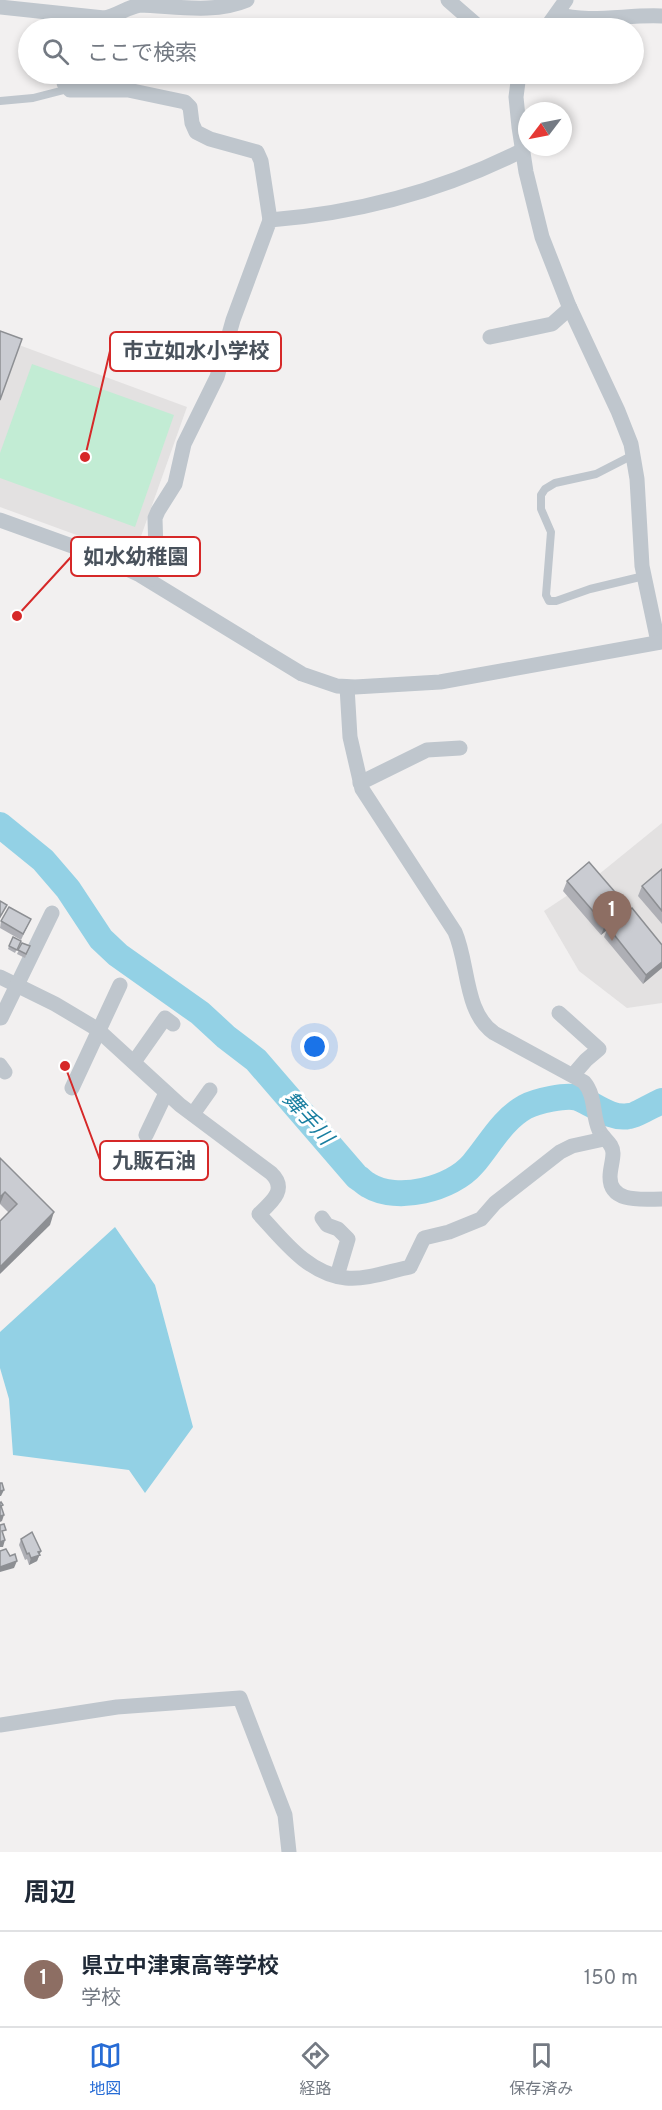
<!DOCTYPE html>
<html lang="ja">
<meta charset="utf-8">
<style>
body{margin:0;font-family:Overpass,"Noto Sans JP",sans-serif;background:#f6f6f7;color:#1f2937}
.compass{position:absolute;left:518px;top:102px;width:54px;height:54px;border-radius:50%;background:#fff;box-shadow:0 3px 9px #0003;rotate:238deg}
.you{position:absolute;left:315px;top:1047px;width:21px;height:21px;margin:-15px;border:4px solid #fff;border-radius:50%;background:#1a73e8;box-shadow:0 0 0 9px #1a73e833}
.badge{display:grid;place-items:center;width:39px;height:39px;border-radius:50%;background:#276cd5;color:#fff;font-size:20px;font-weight:700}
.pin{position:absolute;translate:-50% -50px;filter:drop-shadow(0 2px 3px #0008)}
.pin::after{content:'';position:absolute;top:32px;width:21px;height:18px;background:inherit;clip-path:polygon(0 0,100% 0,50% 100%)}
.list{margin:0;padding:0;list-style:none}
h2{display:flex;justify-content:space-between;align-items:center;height:78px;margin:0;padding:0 24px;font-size:26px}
h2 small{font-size:20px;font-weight:400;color:#747a83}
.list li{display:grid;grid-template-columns:39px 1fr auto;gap:18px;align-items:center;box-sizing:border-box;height:96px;padding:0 24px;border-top:2px solid #e0e1e3}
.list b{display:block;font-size:22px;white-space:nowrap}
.list p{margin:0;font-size:20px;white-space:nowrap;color:#747a83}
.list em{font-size:20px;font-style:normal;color:#747a83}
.icon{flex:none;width:33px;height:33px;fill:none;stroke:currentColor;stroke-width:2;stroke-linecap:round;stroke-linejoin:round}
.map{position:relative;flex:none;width:662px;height:1852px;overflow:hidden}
.search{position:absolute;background:#fff;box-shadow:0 3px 9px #0003;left:18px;right:18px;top:18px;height:66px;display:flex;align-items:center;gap:15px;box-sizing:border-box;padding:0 21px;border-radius:33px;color:#747a83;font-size:22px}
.sheet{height:174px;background:#fff}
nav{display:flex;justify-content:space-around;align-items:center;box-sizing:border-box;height:84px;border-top:2px solid #e0e1e3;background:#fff;font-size:16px;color:#747a83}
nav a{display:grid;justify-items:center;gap:3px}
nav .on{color:#276cd5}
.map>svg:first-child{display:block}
</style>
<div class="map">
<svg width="662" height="1852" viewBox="0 0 662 1852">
<rect width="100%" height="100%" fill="#f2f0f0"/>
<g fill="#e3e1e1">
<path d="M 0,338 L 187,407 L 134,556 L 0,507 Z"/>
<path d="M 662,823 L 662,1003 L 627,1008 L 579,971 L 544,911 L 598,875 Z"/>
</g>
<path fill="#c2ecd4" d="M 32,364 L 174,415 L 135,527 L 0,478 L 0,453 Z"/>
<path fill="#93d1e5" d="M 115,1227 L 155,1285 L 193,1427 L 145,1493 L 129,1470 L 13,1455 L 9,1399 L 0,1368 L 0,1332 Z"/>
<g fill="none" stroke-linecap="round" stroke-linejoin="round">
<path stroke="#93d1e5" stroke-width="26" d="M 0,825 L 43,860 L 68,889 L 101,939 L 118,955 L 200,1013 L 226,1037 L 256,1060 L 357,1177 C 361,1179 364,1183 368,1185 C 397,1203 452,1189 473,1164 C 490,1144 502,1120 525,1107 C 536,1101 567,1094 578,1098 C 594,1104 611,1120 629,1116 C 634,1116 655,1104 662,1101"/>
<g stroke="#bfc6cd" stroke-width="8">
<path d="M 0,101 L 33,98 L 68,89"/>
<path d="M 633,455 L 596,474 L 555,483 L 545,489 L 541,495 L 541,509 L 551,532 L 546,595 L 549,601 L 556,601 L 590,589 L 644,576"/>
</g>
<g stroke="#bfc6cd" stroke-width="15">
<path d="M 448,0 L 480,28"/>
<path d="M 0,7 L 104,18 C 117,16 127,7 140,5 C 175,6 214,14 247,0"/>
<path d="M 557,14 C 589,24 628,14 662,16"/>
<path d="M 546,28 L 566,0"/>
<path d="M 64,74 L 64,83 L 70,90 L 128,90 L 185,102 L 190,107 L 192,123 L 196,132 L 210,139 L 257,152 L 261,161 L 270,220"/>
<path d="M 519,74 L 516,97 L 519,127 L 526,172 L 542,237 L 569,306 L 618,411 L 631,444 L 637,479 L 642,566 L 658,642"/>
<path d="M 368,75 L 373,74"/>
<path d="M 490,337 L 552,324 L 570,308"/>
<path d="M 0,520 L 97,555 L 140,575 L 302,674 L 337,686 L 355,687 L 440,682 L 662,642"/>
<path d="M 149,580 L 156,554 L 155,518 L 158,511 L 175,484 L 184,444 L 217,377 L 233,320 L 270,220 C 360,213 442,191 523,150"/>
<path d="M 347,687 L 350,737 L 362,789 L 455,932 C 469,964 464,1012 494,1033 L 584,1082 C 596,1096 592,1115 599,1130 C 603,1139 613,1143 613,1153 C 613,1161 610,1169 610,1177 C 610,1204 644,1199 662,1199"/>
<path d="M 360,783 L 427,750 L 460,748"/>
<path d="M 0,977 L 55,1004 L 97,1029 L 180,1105 L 271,1173 C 288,1189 272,1202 259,1214 C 283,1240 308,1274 346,1278 C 367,1280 390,1271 410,1267 L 424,1238 L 449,1232 L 481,1219 L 495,1203 L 560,1152 L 572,1146 L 604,1139"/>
<path d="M 559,1013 L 599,1049 L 586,1060 L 573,1075"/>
<path d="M 1,1018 L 52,913"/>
<path d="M 134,1062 L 165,1018 L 173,1024"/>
<path d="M 0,1065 L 5,1072"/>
<path d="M 72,1088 L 120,985"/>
<path d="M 193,1114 L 210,1090"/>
<path d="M 146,1135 L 166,1093"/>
<path d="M 322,1218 L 327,1225 L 338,1229 L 348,1239 L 337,1276"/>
<path d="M 0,1725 L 117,1707 L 240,1698 L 285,1815 L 289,1852"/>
</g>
</g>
<g fill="#aeafb5">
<path d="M 662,869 L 662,924 L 638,896 L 642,886 Z"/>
<path d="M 567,881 L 624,914 L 662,945 L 643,984 L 604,937 L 607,930 L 601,935 L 563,891 Z"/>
<path d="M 31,919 L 21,940 L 0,928 L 1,921 Z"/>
<path d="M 21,941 L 15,953 L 8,949 L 9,946 Z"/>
<path d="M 22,943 L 30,946 L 25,958 L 17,954 Z"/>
<path d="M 0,1158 L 50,1225 L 9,1213 L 0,1204 Z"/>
<path d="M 21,1539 L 41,1551 L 37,1561 L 29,1565 L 27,1559 L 25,1560 L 19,1545 Z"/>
</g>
<g fill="#8d8f93">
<path d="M 627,906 L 623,916 L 608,927 L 607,930 L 601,935 L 605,925 Z"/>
<path d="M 662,962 L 662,968 L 643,984 L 646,975 Z"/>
<path d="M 5,1192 L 0,1204 L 0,1197 Z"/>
<path d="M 54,1212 L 50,1225 L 0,1274 L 0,1267 Z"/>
<path d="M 4,1490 L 1,1496 L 0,1496 L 0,1491 Z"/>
<path d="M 4,1515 L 2,1521 L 0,1522 L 0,1516 Z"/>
<path d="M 5,1540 L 3,1547 L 0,1547 L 0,1542 Z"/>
<path d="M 41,1551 L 37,1561 L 29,1565 L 31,1558 L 38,1552 Z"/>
<path d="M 17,1561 L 14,1568 L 0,1572 L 0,1567 Z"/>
</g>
<g fill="#caccd2" stroke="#8d8f93" stroke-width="1.5">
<path d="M 0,331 L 22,339 L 0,400 Z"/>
<path d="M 589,862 L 627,906 L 605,925 L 567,881 Z"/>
<path d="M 662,869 L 662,911 L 642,886 Z"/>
<path d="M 0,901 L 7,905 L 0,917 Z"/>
<path d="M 9,907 L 31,919 L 23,934 L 1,921 Z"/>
<path d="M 632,908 L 662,945 L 662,962 L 646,975 L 608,927 Z"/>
<path d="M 13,937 L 21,941 L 17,950 L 9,946 Z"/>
<path d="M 22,943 L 30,946 L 26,954 L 18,950 Z"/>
<path d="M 0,1158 L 54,1212 L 0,1267 L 0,1221 L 17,1204 L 5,1192 L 0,1197 Z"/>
<path d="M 0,1483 L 2,1483 L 4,1490 L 0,1491 Z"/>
<path d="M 1,1502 L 3,1505 L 1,1506 L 4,1515 L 0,1516 L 0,1503 Z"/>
<path d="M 4,1524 L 6,1530 L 2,1531 L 5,1540 L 0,1542 L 0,1525 Z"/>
<path d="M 32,1532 L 41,1551 L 38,1552 L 40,1555 L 31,1558 L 29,1553 L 27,1554 L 21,1539 Z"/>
<path d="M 6,1549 L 10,1556 L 15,1554 L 17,1561 L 0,1567 L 0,1551 Z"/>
</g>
<g text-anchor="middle" stroke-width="6" stroke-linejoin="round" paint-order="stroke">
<g font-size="21" font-style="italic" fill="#187ea0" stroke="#fff">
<text transform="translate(308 1118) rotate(48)" y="7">舞手川</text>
</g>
</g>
<path fill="none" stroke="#d62828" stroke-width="2" d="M85 457L110 351M17 616L71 557M65 1066L100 1160"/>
<g fill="#d62828" stroke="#fff" stroke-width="2">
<circle cx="85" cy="457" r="6"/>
<circle cx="17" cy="616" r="6"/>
<circle cx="65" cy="1066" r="6"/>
</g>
<g fill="#fff" stroke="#d62828" stroke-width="2">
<rect x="110" y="332" width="171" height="39" rx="6"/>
<rect x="71" y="537" width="129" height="39" rx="6"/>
<rect x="100" y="1141" width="108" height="39" rx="6"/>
</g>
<g font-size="21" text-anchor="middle" font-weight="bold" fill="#49525c">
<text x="196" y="358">市立如水小学校</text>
<text x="136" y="564">如水幼稚園</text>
<text x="154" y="1168">九販石油</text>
</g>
</svg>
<svg class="compass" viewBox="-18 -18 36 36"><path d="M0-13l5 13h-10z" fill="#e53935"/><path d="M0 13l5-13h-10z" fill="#747a83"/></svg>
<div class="you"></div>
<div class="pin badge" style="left:612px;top:941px;background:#8d6e63">1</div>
<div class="search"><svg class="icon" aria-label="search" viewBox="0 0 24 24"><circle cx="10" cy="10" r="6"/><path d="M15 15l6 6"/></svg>ここで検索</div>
</div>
<section class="sheet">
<h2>周辺<small></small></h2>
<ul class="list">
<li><span class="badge" style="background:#8d6e63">1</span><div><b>県立中津東高等学校</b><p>学校</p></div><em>150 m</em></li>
</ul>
</section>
<nav>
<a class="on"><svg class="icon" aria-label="map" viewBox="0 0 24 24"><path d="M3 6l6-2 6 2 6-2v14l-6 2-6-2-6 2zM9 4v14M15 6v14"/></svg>地図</a>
<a><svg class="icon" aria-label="directions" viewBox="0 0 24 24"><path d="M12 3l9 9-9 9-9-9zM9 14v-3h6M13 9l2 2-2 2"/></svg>経路</a>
<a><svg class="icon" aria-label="saved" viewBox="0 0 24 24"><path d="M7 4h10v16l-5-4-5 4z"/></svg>保存済み</a>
</nav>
